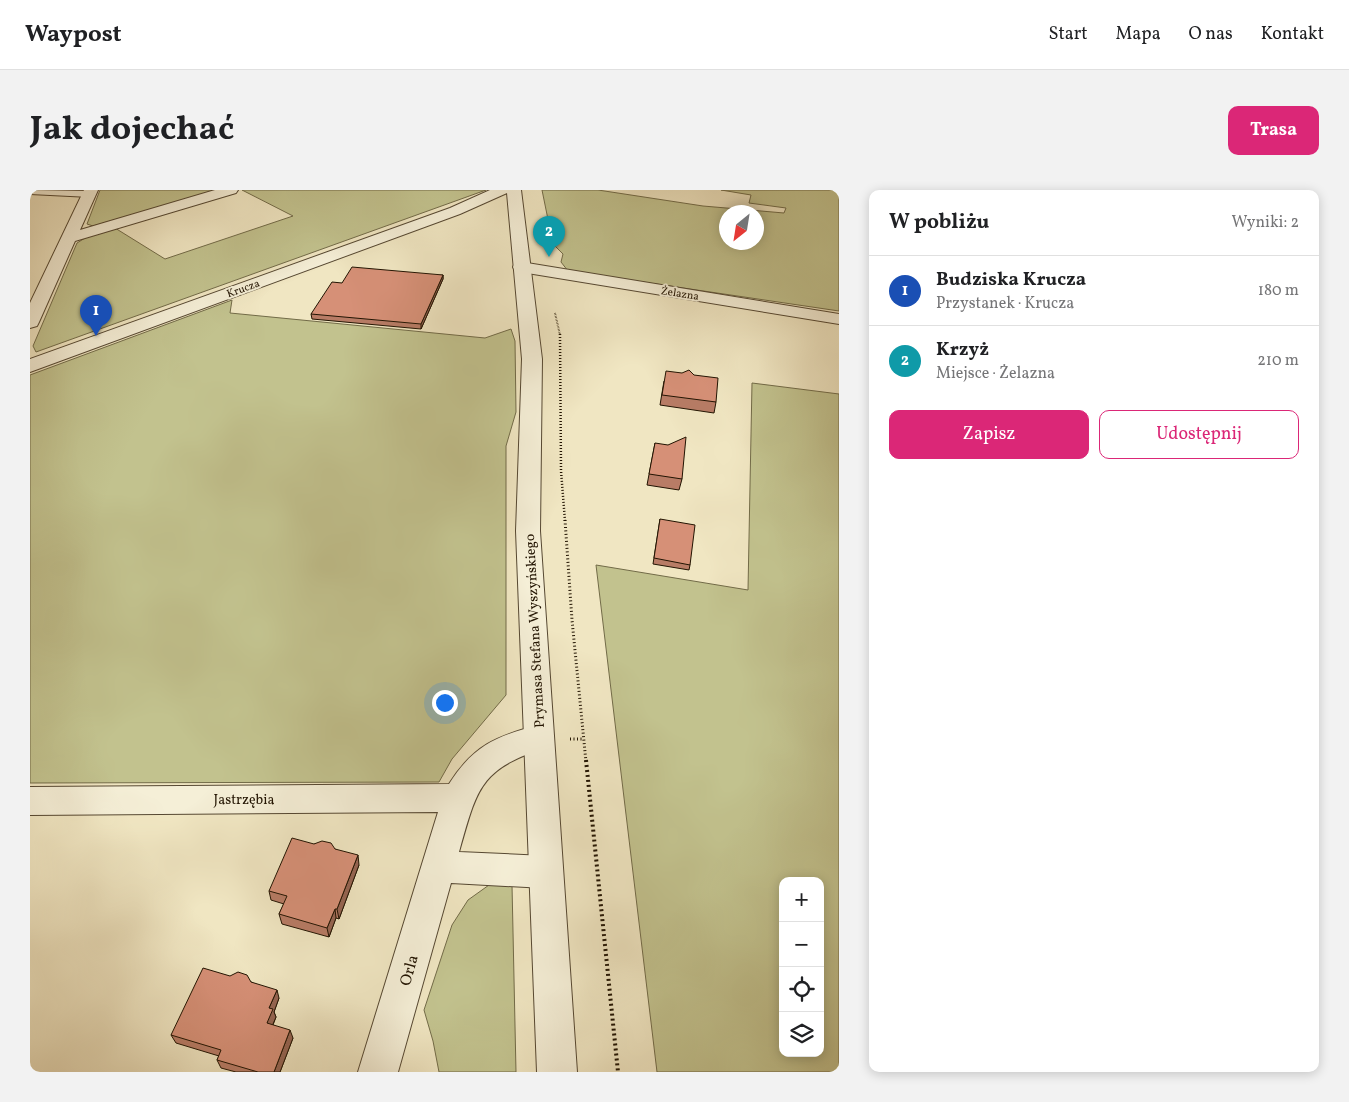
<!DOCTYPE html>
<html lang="pl">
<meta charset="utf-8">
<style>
body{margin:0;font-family:Vollkorn,serif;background:#f2f2f2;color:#202124}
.controls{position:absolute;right:15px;bottom:15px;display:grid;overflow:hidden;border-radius:10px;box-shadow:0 2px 12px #0003}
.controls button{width:45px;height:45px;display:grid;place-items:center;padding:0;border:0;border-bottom:1px solid #e0e0e0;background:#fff;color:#202124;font:25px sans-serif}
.compass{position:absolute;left:689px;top:15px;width:45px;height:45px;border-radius:50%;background:#fff;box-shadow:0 2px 12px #0003;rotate:210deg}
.you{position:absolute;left:414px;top:512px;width:18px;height:18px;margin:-12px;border:4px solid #fff;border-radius:50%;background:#1a73e8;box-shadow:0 0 0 8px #1a73e833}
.badge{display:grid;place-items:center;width:32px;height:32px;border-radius:50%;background:#db2777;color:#fff;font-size:16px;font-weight:700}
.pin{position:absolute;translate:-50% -41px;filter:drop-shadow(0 1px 2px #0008)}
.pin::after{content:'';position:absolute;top:26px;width:18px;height:15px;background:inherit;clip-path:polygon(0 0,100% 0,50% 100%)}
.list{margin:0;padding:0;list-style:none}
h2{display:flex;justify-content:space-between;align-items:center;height:65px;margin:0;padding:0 20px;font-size:21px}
h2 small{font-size:16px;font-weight:400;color:#757577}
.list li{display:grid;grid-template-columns:32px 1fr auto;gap:15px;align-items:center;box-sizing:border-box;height:70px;padding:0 20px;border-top:1px solid #e0e0e0}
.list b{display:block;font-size:19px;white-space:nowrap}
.list p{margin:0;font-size:16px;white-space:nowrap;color:#757577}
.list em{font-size:16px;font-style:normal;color:#757577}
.actions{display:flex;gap:10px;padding:15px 20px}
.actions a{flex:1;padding:11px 0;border:1px solid #db2777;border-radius:10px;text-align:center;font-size:18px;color:#db2777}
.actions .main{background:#db2777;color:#fff}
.icon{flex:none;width:28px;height:28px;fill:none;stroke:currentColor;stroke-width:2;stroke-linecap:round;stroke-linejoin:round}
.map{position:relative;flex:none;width:809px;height:882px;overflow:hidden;border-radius:10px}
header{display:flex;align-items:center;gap:30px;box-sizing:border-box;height:70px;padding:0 25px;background:#fff;border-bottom:1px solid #e0e0e0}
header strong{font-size:24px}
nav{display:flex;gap:28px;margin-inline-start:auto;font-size:18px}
.intro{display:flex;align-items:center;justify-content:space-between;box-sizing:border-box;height:120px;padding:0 30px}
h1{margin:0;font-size:35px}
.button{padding:12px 22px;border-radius:10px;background:#db2777;color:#fff;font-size:18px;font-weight:700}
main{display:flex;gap:30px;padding:0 30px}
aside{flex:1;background:#fff;border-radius:10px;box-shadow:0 2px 12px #0003}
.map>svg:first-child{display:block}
</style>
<header>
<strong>Waypost</strong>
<nav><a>Start</a><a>Mapa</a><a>O nas</a><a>Kontakt</a></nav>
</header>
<div class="intro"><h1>Jak dojechać</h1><a class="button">Trasa</a></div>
<main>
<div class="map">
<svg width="809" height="882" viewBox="0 0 809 882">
<rect width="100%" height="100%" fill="#f0e6c2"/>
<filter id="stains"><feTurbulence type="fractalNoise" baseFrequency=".004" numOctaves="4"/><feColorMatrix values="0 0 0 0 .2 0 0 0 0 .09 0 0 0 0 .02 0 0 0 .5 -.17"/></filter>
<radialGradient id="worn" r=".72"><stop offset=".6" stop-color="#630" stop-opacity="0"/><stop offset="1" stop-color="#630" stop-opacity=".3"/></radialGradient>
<g fill="#c2c28e" stroke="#726b48" fill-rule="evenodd">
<path d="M 70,0 L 188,0 L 63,36 L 57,34 Z"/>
<path d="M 212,0 L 456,0 L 6,162 L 3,156 L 47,53 L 55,48 L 85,38 L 135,69 L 263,26 Z"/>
<path d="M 512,0 L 568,0 L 673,16 L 754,23 L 756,18 L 719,13 L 721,5 L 691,0 L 809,0 L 809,121 L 538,81 L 531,72 L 533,64 L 523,54 ZM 696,22 L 726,22 L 726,52 L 696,52 Z"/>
<path d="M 202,110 L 200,123 L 455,148 L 481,139 L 485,151 L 486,222 L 476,256 L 476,505 L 422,569 L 409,592 L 0,593 L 0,185 Z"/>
<path d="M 722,193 L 809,204 L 809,882 L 627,882 L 566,375 L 718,400 ZM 753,691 L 790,691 L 790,863 L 753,863 Z"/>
<path d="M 459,695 L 482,695 L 486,882 L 409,882 L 403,851 L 394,820 L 422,735 L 438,710 Z"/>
</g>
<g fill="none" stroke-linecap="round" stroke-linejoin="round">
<g stroke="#564832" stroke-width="2">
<path id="service" d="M 0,0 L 60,1 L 65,4 L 60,7 L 0,4 Z"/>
</g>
<g stroke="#564832" stroke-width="2">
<g id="minor">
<path d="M 54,0 L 68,0 L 50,40 L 185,0 L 208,0 L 206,3 L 45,51 L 9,132 L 7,136 L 0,138 L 0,113 Z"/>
<path d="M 491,72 L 809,124 L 809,134 L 485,81 L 483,77 L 485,73 Z"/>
<path d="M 509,535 L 520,538 L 524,547 L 520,556 C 450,579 448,595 429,662 L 515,666 L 527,671 L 532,682 L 527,693 L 515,698 L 421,693 L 368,882 L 328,882 L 408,622 L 0,625 L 0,597 L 419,594 C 443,556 466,546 509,535 Z"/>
</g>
</g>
<g stroke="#564832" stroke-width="2">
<path id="tertiary" d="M 460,0 L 491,0 L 512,169 L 510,341 L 547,882 L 507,882 L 486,341 L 492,169 L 477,3 L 430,24 L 0,182 L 0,169 L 420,18 Z"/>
</g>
<path stroke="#221402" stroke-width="2" stroke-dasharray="0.5 1" stroke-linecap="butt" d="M 525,123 L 530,145"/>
<path stroke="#221402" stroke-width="2.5" stroke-dasharray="1 2" stroke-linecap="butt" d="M 530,144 L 531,281 L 535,331"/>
<g stroke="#221402" stroke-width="3" stroke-dasharray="1 2.5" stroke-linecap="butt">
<path d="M 535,330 L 542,430 L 556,572"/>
<path d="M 540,549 L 554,549"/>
</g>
<path stroke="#221402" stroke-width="4" stroke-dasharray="2 3" stroke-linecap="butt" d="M 556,570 L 588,882"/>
<use href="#service" fill="#f5efd7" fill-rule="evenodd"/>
<use href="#minor" fill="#f5efd7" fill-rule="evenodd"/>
<use href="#tertiary" fill="#f5efd7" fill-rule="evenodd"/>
</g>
<g fill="#b87c66" stroke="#221402">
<path d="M 413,85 L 413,89 L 391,139 L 282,129 L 281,124 L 312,93 Z"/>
<path d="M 634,191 L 686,212 L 684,223 L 630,215 Z"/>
<path d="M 625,253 L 652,289 L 649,300 L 617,295 Z"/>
<path d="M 630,329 L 660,375 L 659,380 L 623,374 Z"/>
<path d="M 284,654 L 305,659 L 329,675 L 309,729 L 306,728 L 299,747 L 252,734 L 249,724 L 254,714 L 241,710 L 239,701 Z"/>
<path d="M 221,792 L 249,808 L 244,822 L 246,827 L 243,835 L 263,848 L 250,882 L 206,882 L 191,878 L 187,870 L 189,866 L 146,853 L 141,845 Z"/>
</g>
<g fill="#966553" stroke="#221402">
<path d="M 413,85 L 413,89 L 391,139 L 391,134 Z"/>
<path d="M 328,665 L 329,675 L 309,729 L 307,719 Z"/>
<path d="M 305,719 L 306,728 L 299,747 L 297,738 Z"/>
<path d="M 247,800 L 249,808 L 244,822 L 246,827 L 240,841 L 237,833 L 239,818 Z"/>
<path d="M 260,840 L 263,848 L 250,882 L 244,882 Z"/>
</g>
<g fill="#d69077" stroke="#221402">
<path d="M 322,77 L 413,85 L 391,134 L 281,124 L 302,92 L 312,93 Z"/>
<path d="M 659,180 L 664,185 L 688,188 L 686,212 L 632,205 L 636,181 L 652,183 Z"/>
<path d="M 656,247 L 652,289 L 619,284 L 625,253 L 638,255 Z"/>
<path d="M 630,329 L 665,335 L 660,375 L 624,368 Z"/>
<path d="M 262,648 L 284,654 L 292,651 L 301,653 L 305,659 L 328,665 L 307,719 L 305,719 L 297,738 L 249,724 L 257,706 L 239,701 Z"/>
<path d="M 173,778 L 200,786 L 208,782 L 217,785 L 221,792 L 247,800 L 239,818 L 243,819 L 237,833 L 260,840 L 244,882 L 228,882 L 187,870 L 191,860 L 141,845 Z"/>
</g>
<g text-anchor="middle" stroke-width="4" stroke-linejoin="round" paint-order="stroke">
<g font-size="11" fill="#221402" stroke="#f5efd7">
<text transform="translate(213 98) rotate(-20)" y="4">Krucza</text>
<text transform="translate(650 103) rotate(9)" y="4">Żelazna</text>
</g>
<g font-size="14" fill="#221402" stroke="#f5efd7">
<text transform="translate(504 441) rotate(-93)" y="5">Prymasa Stefana Wyszyńskiego</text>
<text x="214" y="614">Jastrzębia</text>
</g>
<g font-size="16" fill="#221402" stroke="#f5efd7">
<text transform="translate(378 780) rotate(-74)" y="6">Orla</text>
</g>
</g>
<rect width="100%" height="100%" filter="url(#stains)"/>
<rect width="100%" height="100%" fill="url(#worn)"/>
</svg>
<div class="controls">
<button>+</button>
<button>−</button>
<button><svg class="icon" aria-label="locate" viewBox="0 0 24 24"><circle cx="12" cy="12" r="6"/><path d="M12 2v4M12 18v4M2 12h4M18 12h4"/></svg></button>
<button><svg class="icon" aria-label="layers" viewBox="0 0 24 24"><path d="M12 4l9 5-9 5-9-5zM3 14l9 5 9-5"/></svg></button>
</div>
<svg class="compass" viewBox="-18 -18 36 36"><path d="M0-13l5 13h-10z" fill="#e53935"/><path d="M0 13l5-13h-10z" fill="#757577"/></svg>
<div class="you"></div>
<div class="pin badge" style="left:66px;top:146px;background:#1a4fb4">1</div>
<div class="pin badge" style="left:519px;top:67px;background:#0f9aa8">2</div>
</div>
<aside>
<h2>W pobliżu<small>Wyniki: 2</small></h2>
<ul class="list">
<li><span class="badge" style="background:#1a4fb4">1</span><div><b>Budziska Krucza</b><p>Przystanek · Krucza</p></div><em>180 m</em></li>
<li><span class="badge" style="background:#0f9aa8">2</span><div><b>Krzyż</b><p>Miejsce · Żelazna</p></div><em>210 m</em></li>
</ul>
<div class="actions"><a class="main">Zapisz</a><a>Udostępnij</a></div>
</aside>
</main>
